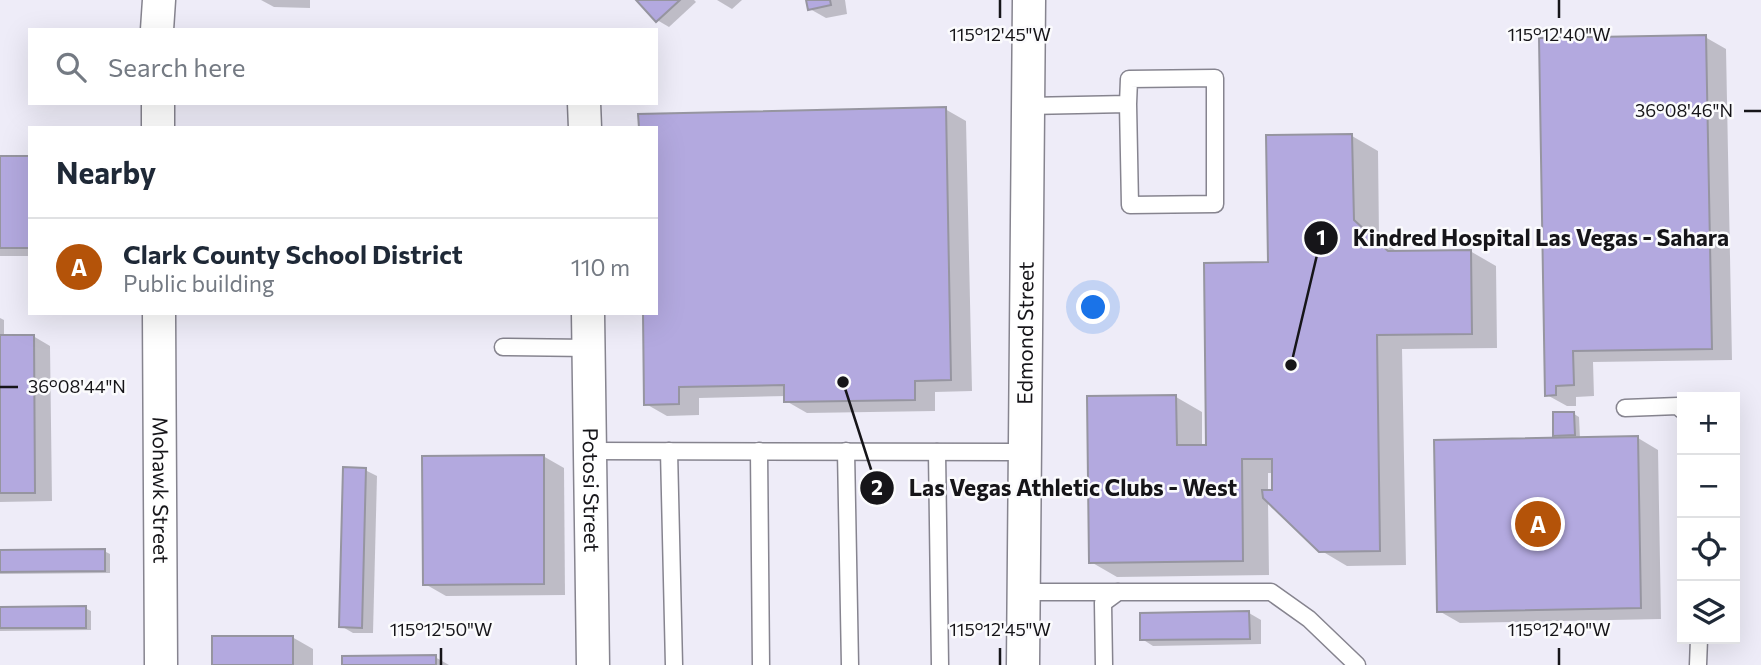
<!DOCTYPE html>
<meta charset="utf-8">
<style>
body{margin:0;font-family:Commissioner,sans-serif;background:#f6f6f7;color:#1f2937}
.controls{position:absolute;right:21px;bottom:21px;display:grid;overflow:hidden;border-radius:0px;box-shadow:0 7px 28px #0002}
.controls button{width:63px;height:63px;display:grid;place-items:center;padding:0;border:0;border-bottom:2px solid #e0e1e3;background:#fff;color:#1f2937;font:35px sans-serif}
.you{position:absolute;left:1094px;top:308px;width:24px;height:24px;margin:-18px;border:5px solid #fff;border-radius:50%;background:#1a73e8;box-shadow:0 0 0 10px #1a73e833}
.badge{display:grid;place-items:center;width:46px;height:46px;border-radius:50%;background:#b45309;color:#fff;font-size:23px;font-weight:700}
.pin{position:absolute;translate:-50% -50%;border:4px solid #fff;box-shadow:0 2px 7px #0006}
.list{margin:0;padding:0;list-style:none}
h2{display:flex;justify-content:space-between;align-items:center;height:91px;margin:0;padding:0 28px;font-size:30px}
h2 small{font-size:23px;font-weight:400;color:#747a83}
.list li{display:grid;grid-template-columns:46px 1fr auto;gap:21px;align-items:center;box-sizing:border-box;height:98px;padding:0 28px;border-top:2px solid #e0e1e3}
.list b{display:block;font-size:26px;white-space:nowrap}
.list p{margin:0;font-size:23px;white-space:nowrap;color:#747a83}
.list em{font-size:23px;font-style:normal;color:#747a83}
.icon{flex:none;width:38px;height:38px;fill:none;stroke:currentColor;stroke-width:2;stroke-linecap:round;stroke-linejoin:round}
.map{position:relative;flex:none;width:1761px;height:665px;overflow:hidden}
.search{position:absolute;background:#fff;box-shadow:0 7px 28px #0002;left:28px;top:28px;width:630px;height:77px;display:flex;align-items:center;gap:18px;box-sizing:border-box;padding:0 24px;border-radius:0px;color:#747a83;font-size:26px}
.panel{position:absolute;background:#fff;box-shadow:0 7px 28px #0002;left:28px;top:126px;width:630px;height:189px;border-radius:0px}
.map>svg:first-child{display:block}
</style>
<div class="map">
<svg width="1761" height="665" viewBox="0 0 1761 665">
<rect width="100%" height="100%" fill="#eeecf8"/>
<g fill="#0003" fill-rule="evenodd">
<path d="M 261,0 L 310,0 L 310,8 L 274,7 Z"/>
<path d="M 639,0 L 694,0 L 696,2 L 669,27 L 657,20 Z"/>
<path d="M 717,0 L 742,0 L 732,9 Z"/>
<path d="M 808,0 L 845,0 L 847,14 L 826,18 L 810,9 Z"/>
<path d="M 1705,37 L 1726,49 L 1732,360 L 1593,362 L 1594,396 L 1576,397 L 1576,406 L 1567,406 L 1547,395 Z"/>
<path d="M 295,103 L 357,103 L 357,104 L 299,105 Z"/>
<path d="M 945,109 L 966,121 L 972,391 L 935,392 L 935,411 L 807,413 L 786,401 L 786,396 L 699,398 L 699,415 L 667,416 L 646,404 L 656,313 Z"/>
<path d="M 1352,136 L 1378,151 L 1379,236 L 1397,252 L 1470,251 L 1496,266 L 1497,348 L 1402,349 L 1406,565 L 1347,566 L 1320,550 L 1268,501 L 1269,575 L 1117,577 L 1091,562 L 1176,397 L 1202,412 L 1202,446 L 1208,446 L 1270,263 ZM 1268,473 L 1273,473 L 1274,492 L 1268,492 Z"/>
<rect x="0" y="158" width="30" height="98"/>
<path d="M 0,318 L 4,320 L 4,336 L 33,336 L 50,346 L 52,501 L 0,502 Z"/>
<path d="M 1574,414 L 1579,417 L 1580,439 L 1638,438 L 1658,450 L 1661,619 L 1460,623 L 1439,611 L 1563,439 L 1555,435 Z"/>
<path d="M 543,456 L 564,468 L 565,595 L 446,596 L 425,584 Z"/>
<path d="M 365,470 L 377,476 L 373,633 L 353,633 L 341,626 Z"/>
<path d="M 0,551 L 104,551 L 110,554 L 110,573 L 0,574 Z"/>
<path d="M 85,608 L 91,611 L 91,630 L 0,631 L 0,609 Z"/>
<path d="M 1249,613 L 1261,620 L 1261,644 L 1153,646 L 1142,639 Z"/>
<path d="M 292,637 L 313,649 L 313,665 L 214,665 Z"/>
<path d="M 435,657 L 449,665 L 344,665 Z"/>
</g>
<g fill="#b3a9df" stroke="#9695a0" stroke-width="2">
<path d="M 636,0 L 680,0 L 656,22 Z"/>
<path d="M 806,0 L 830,0 L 831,5 L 808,10 Z"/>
<path d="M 1706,35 L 1712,349 L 1573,351 L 1574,385 L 1556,386 L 1556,395 L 1545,396 L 1539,38 Z"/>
<path d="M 946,107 L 951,380 L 915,381 L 915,400 L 784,402 L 784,385 L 679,387 L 679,404 L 644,405 L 643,313 L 656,313 L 656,128 L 639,128 L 638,114 Z"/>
<path d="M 1352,134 L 1354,220 L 1388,251 L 1471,250 L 1472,334 L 1377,335 L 1380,551 L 1319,552 L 1263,498 L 1262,490 L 1272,490 L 1272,459 L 1242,459 L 1243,561 L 1089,563 L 1087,396 L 1176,395 L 1177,445 L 1206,445 L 1204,263 L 1268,262 L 1266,135 Z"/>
<rect x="0" y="156" width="30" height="92"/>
<path d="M 0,335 L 34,335 L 35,493 L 0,493 Z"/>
<path d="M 1553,412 L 1574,412 L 1575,435 L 1553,436 Z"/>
<path d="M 1638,436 L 1641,608 L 1437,612 L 1434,440 Z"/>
<path d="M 544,455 L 544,584 L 423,585 L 422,456 Z"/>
<path d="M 343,467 L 366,468 L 362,628 L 339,627 Z"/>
<path d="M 105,549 L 105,571 L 0,572 L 0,550 Z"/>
<path d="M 86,606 L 86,628 L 0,628 L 0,607 Z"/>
<path d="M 1249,611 L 1250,639 L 1140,640 L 1140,613 Z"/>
<rect x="212" y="636" width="81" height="29"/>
<path d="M 436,655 L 436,665 L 342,665 L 342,656 Z"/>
</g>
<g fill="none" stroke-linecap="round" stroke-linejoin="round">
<g stroke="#86848f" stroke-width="19">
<g id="lane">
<path d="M 1027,106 L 1128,104 L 1130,205 L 1215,204 L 1215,78 L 1129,79 L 1128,104"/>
<path d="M 503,347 L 589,348"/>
<path d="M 1625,408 L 1678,406 L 1682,410"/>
<path d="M 591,451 L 1025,452"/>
<path d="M 669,451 L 674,665"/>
<path d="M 759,451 L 761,665"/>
<path d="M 846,451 L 850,665"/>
<path d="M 937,452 L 940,665"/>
<path d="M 1023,592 L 1118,592"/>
<path d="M 1104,665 L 1103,603 L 1118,592 L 1271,592 L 1309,619 L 1357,665"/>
<path d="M 1698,665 L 1699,639"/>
</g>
</g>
<g stroke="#86848f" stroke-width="35">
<g id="street">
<path d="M 157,30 L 159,0"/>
<path d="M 158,103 L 158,128"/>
<path d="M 584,103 L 585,128"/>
<path id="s1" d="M 159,313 L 161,665"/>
<path id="s2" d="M 588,313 L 593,665"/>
<path id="s3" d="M 1023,665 L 1029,0"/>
</g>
</g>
<use href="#lane" stroke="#fff" stroke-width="16"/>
<use href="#street" stroke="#fff" stroke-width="32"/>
</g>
<path fill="none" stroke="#161519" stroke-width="2.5" d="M 1000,0 L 1000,18M 1559,0 L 1559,18M 1744,111 L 1761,111M 0,387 L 18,387M 441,648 L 441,665M 1000,648 L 1000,665M 1559,648 L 1559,665"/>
<g text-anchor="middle" stroke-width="5" stroke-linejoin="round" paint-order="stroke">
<g font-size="21" fill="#161519" stroke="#fbfbfd">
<text dy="7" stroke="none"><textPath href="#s3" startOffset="332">Edmond Street</textPath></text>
<text dy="7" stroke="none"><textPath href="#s1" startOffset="177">Mohawk Street</textPath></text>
<text dy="7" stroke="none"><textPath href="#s2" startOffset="177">Potosi Street</textPath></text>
</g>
</g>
<g font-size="18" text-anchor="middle" fill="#161519" stroke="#fbfbfd" stroke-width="5" stroke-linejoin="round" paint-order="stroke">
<text x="1000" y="41">115°12'45"W</text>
<text x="1559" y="41">115°12'40"W</text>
<text x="1684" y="117">36°08'46"N</text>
<text x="77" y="393">36°08'44"N</text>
<text x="441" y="636">115°12'50"W</text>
<text x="1000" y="636">115°12'45"W</text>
<text x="1559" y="636">115°12'40"W</text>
</g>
<path fill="none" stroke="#161519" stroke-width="2.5" d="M1291 365L1321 238M843 382L877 488"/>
<g fill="#161519" stroke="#fbfbfd" stroke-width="2.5">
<circle cx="1291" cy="365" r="7"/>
<circle cx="843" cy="382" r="7"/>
<circle cx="1321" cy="238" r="18"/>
<circle cx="877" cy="488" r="18"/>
</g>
<g font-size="21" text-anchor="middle" font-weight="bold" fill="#fff">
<text x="1321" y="245">1</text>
<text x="877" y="495">2</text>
</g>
<g font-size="23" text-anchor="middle" font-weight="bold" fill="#161519" stroke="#fbfbfd" stroke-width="5" stroke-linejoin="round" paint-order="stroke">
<text x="1541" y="246">Kindred Hospital Las Vegas - Sahara</text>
<text x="1073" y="496">Las Vegas Athletic Clubs - West</text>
</g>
</svg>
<div class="controls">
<button>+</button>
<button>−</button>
<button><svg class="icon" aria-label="locate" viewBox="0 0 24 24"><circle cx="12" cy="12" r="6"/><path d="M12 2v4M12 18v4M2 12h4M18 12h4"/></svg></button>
<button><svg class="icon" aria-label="layers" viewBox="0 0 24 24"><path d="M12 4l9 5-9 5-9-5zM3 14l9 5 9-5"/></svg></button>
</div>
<div class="you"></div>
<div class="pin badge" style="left:1538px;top:524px">A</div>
<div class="search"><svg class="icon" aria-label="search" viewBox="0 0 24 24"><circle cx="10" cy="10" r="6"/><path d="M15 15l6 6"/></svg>Search here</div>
<section class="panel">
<h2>Nearby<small></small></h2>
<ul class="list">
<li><span class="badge">A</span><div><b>Clark County School District</b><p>Public building</p></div><em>110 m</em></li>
</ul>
</section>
</div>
